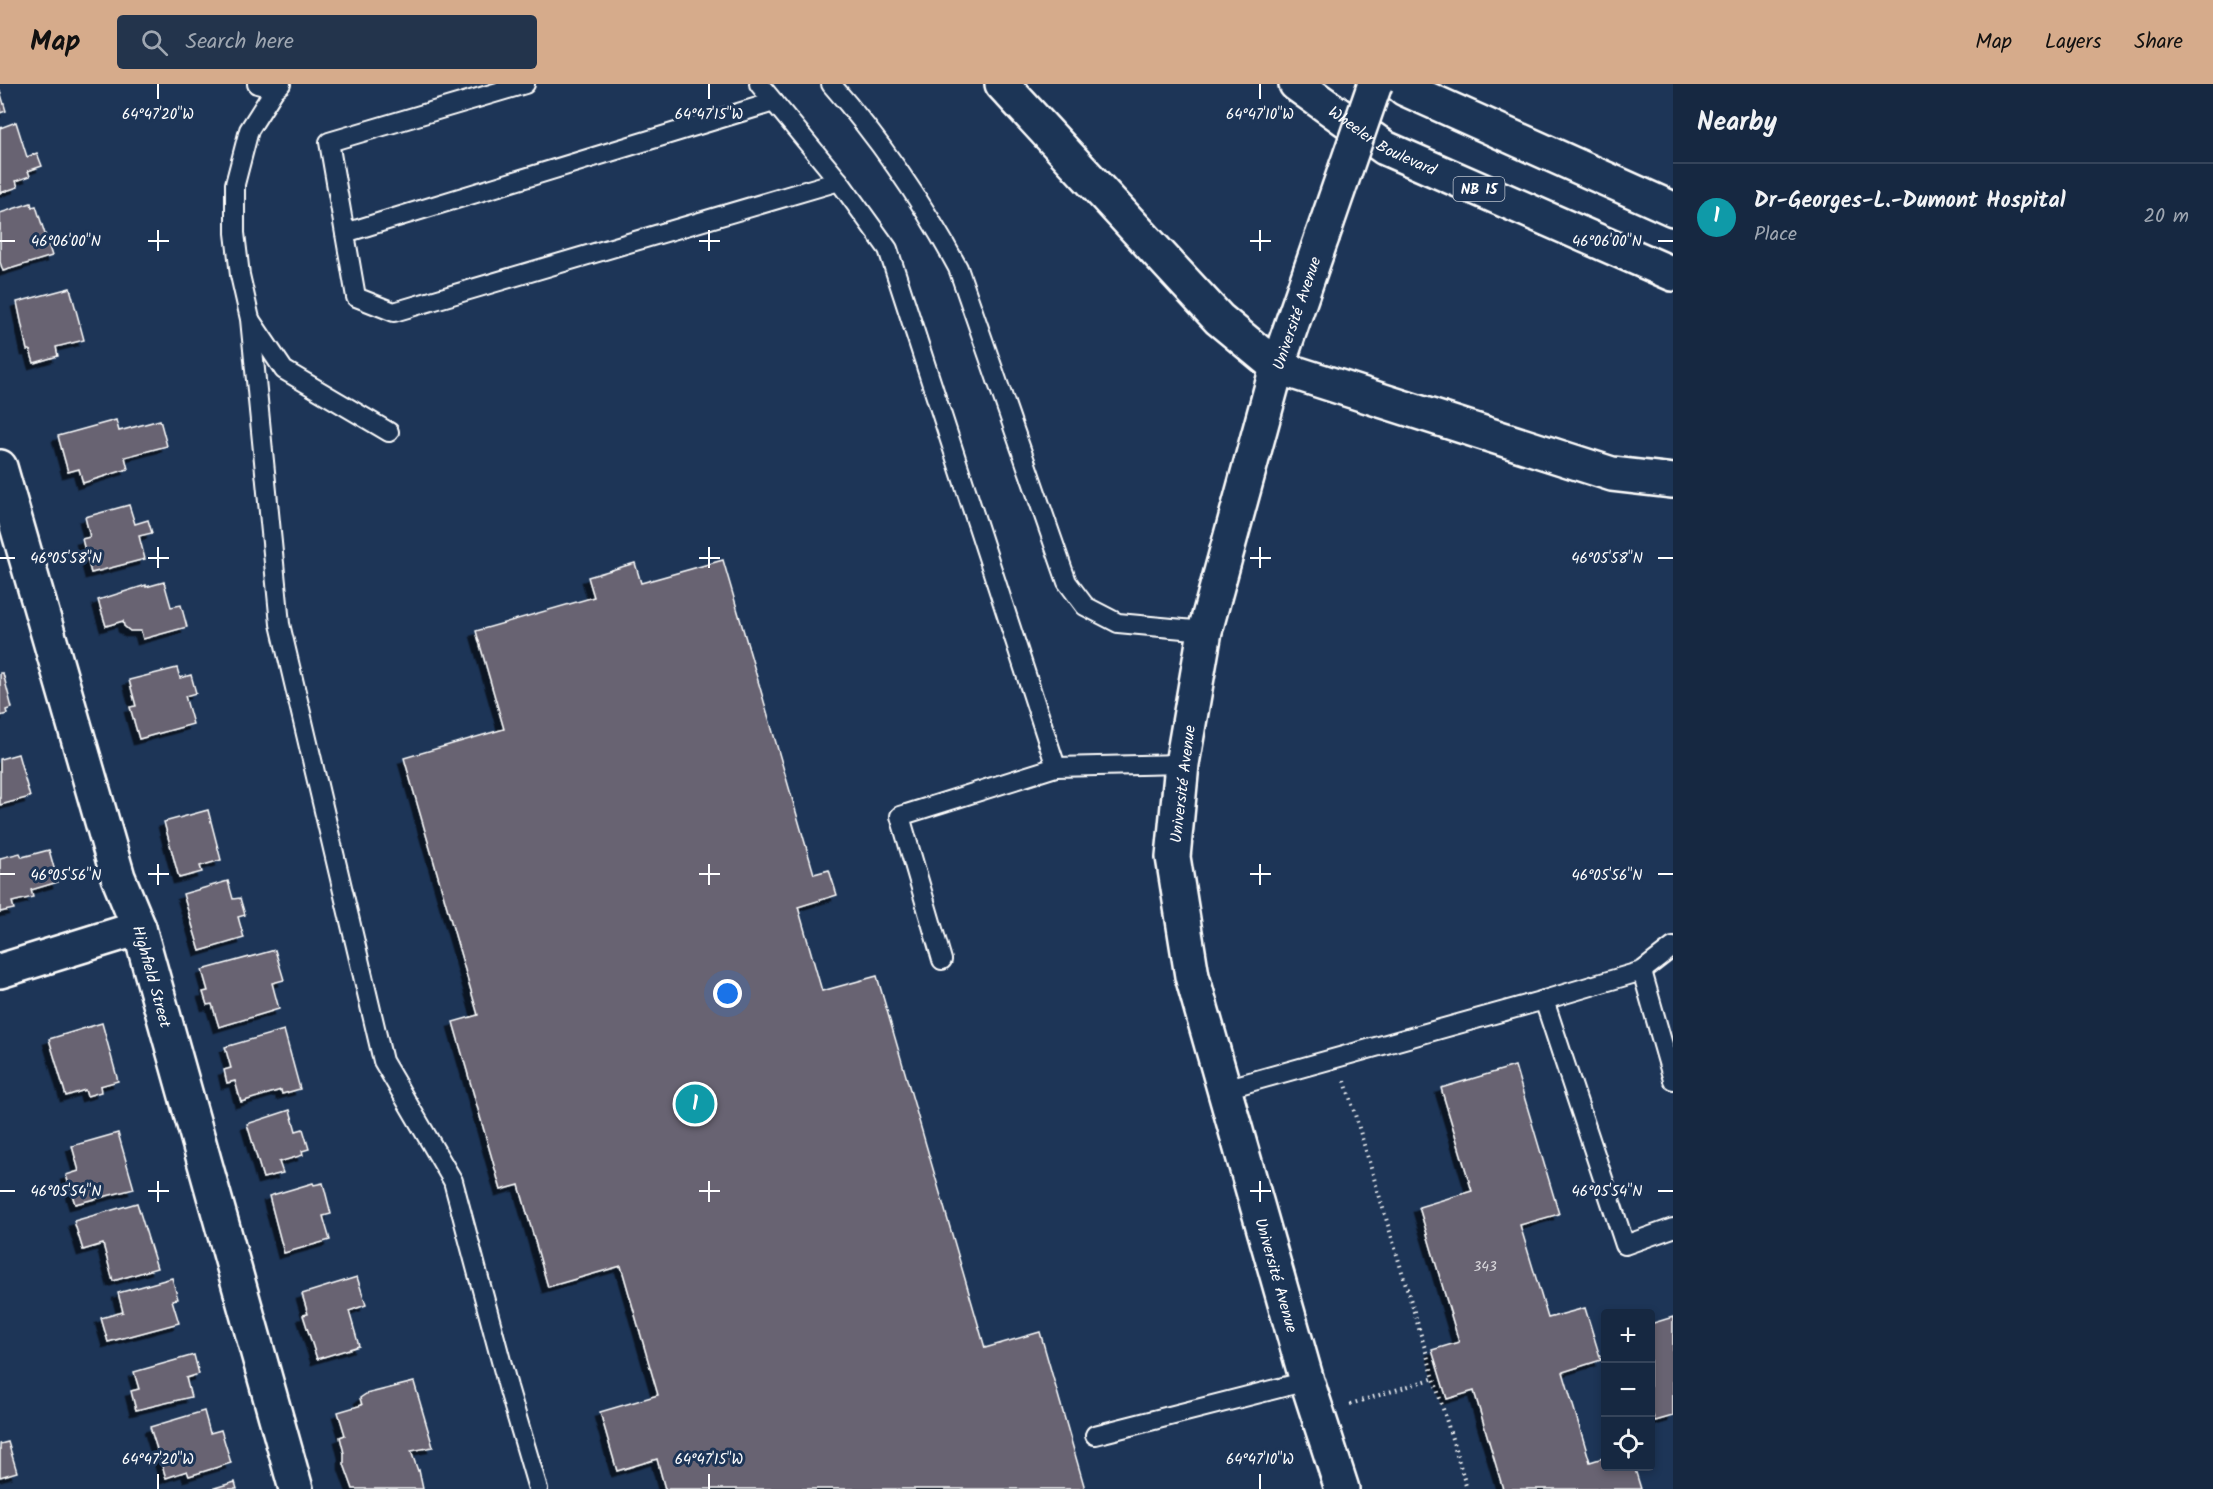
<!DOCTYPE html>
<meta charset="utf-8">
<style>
body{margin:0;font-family:Kalam,sans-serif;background:#23344c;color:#f1f3f6}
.controls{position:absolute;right:18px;bottom:18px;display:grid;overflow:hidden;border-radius:6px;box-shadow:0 3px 9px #0003}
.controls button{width:54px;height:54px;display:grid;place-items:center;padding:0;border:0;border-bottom:2px solid #35445a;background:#162841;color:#f1f3f6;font:30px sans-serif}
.you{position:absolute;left:728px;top:910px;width:21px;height:21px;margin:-15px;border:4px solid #fff;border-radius:50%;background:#1a73e8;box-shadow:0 0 0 9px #1a73e833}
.badge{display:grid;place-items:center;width:39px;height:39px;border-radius:50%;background:#d6ab8b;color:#fff;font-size:20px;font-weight:700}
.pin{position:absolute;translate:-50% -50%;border:3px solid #fff;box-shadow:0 2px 6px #0006}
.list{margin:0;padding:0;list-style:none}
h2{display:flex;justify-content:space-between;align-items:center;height:78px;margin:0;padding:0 24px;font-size:26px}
h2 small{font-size:20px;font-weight:400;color:#9ea6b1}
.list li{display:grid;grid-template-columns:39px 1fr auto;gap:18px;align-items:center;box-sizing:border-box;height:108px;padding:0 24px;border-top:2px solid #35445a}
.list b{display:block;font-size:22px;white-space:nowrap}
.list p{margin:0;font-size:20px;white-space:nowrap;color:#9ea6b1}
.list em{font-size:20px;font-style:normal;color:#9ea6b1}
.icon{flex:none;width:33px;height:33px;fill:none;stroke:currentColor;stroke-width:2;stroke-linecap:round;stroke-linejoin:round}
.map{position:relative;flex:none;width:1673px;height:1405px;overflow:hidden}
header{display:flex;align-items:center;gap:36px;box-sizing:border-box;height:84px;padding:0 30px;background:#d6ab8b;color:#111}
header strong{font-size:28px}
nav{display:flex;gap:33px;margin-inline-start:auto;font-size:21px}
.search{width:420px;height:54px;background:#23344c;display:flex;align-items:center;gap:15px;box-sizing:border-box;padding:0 21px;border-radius:6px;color:#9ea6b1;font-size:22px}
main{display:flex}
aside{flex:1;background:#162841}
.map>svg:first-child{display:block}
</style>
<header>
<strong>Map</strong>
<div class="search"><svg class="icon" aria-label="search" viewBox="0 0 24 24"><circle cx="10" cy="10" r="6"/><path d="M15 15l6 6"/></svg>Search here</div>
<nav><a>Map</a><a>Layers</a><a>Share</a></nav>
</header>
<main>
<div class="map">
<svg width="1673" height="1405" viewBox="0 0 1673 1405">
<defs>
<filter id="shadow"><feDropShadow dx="-5.5" dy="5.5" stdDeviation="0" flood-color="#0009"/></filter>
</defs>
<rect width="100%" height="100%" fill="#1d3557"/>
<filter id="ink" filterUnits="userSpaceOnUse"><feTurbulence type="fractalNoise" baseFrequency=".0167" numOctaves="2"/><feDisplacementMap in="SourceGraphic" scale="12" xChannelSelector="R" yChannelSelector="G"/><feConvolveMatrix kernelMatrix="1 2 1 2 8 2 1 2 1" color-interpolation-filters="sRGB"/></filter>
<g filter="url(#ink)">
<g fill="#676372" stroke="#fff" stroke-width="1.5" filter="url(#shadow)">
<path d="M 0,7 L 6,27 L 0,29 Z"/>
<path d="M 16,38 L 27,73 L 37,69 L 42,82 L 28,87 L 30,92 L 16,97 L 18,103 L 0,109 L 0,44 Z"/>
<path d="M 31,119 L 32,123 L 36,122 L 52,172 L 3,187 L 0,178 L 0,129 Z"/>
<path d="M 70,204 L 84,256 L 56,263 L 58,272 L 34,279 L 30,266 L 27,266 L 17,218 Z"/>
<path d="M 116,336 L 119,347 L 160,336 L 167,362 L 125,373 L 128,385 L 83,399 L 79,385 L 68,388 L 58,352 Z"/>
<path d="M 129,421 L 135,440 L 148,436 L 152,449 L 139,452 L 145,475 L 91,489 L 82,455 L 90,453 L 85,433 Z"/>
<path d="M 723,476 L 814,790 L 829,786 L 837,811 L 798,823 L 822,907 L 877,892 L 985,1264 L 1040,1248 L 1085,1405 L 665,1405 L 657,1375 L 617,1387 L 600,1328 L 658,1311 L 621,1182 L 548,1203 L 519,1101 L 501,1106 L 453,938 L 478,931 L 404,674 L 504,645 L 476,547 L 594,513 L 588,493 L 635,479 L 641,499 Z"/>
<path d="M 164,498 L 171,523 L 181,521 L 187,543 L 143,555 L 141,547 L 130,547 L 124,542 L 123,537 L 106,542 L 98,516 L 146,501 L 146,503 Z"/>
<path d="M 177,584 L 180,594 L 191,591 L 196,609 L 185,612 L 193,640 L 139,655 L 130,623 L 136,622 L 129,596 Z"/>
<path d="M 0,589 L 3,589 L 12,624 L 6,626 L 7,630 L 0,632 Z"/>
<path d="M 18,670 L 30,713 L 0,721 L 0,675 Z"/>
<path d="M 208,726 L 221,776 L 200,782 L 202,788 L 179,794 L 164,738 Z"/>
<path d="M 49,766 L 58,798 L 31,806 L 33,813 L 12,818 L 14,825 L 0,828 L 0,774 L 20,769 L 22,773 Z"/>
<path d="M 228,797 L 233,815 L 240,814 L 245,831 L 238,833 L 244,854 L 200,867 L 183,810 Z"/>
<path d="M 275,866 L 284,896 L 272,899 L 279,925 L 219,943 L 212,920 L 207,921 L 203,908 L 208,907 L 202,886 Z"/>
<path d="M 102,939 L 118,997 L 100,1002 L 101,1008 L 87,1012 L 85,1006 L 66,1012 L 49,955 Z"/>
<path d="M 284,946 L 300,1005 L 282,1010 L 281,1006 L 241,1018 L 235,997 L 227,999 L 224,986 L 231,984 L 225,963 Z"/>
<path d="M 1515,982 L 1559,1130 L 1520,1141 L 1548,1234 L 1585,1224 L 1601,1276 L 1563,1288 L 1590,1378 L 1606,1373 L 1606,1382 L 1634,1382 L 1641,1405 L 1503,1405 L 1474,1307 L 1447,1315 L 1432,1266 L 1459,1258 L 1419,1123 L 1472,1107 L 1441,1004 Z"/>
<path d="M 290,1026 L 296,1047 L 303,1045 L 309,1065 L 302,1067 L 303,1071 L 279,1078 L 283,1089 L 263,1094 L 247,1040 Z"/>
<path d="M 118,1049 L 134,1105 L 75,1120 L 66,1091 L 79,1087 L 72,1062 Z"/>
<path d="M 313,1099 L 314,1101 L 323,1099 L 331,1130 L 323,1132 L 330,1156 L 284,1169 L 269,1112 Z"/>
<path d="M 137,1119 L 157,1184 L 113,1197 L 103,1160 L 83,1166 L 74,1137 Z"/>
<path d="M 357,1193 L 366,1221 L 349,1227 L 359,1262 L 317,1275 L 303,1231 L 308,1230 L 302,1210 Z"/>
<path d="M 172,1194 L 178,1215 L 172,1216 L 179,1239 L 108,1258 L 101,1234 L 123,1228 L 118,1209 Z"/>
<path d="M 1673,1233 L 1673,1332 L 1655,1337 L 1650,1324 L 1650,1240 Z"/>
<path d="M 194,1271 L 199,1290 L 186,1294 L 191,1313 L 136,1326 L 131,1307 L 139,1305 L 134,1288 Z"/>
<path d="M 414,1298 L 433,1363 L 411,1367 L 418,1387 L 419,1386 L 423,1405 L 353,1405 L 344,1380 L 344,1369 L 340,1353 L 345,1351 L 338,1328 L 362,1321 L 360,1314 L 366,1310 Z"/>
<path d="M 204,1327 L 210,1349 L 221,1346 L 231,1379 L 189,1392 L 187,1387 L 166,1394 L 150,1343 Z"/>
<path d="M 8,1358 L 17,1388 L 0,1393 L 0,1360 Z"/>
<path d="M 235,1398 L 237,1405 L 211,1405 Z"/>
</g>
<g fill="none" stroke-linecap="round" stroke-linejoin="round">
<g stroke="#fff" stroke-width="22">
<g id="lane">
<path d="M 257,0 L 275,5"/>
<path d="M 281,0 L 275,5 L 249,46 L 235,100 L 235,149 L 240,191 L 250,235 L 280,540 L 383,977 L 453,1097 L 508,1303 L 538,1405"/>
<path d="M 525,0 L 329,58 L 356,213 L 394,228 L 839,97"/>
<path d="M 759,0 L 839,97 L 888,165 L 1056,683"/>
<path d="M 831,0 C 880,56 923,119 958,184 L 1067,498 L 1085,522 L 1118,539 L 1205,547"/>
<path d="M 345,149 L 774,18"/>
<path d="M 251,237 L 284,286 L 389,348"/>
<path d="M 942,876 L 900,732 L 1056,683 L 1182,680"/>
<path d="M 1642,887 L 1673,996"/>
<path d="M 1544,916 L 1625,1161 L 1673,1144"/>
<path d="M 1225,1005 L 1544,916 L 1642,887 L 1673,863"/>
<path d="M 1095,1351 L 1307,1297"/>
</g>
</g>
<g stroke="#fff" stroke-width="38">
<g id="street">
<path id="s1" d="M 0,383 L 118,793 L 139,844 L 296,1405"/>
<path d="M 0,887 L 139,844"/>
</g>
</g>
<g stroke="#fff" stroke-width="38">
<g id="secondary">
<path id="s2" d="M 1322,153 L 1277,283 L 1205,547 L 1182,680 L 1173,773 L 1192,892 L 1307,1297 L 1342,1405"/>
</g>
</g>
<g stroke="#fff" stroke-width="38">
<g id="highway">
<path d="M 1002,0 L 1219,235 L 1277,283 L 1612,390 L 1673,397"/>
<path id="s3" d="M 1296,0 L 1385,64 L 1673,190"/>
<path d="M 1399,0 L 1405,5 L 1673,125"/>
</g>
</g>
<g stroke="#fff" stroke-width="4" stroke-dasharray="1.5 4.5" stroke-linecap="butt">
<path d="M 1345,997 L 1467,1405"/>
<path d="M 1350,1320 L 1435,1294"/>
</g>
<use href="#lane" stroke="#1d3557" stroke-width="18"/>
<use href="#street" stroke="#1d3557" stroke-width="33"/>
<use href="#secondary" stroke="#1d3557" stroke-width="33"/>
<use href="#highway" stroke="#1d3557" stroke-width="33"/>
<g stroke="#fff" stroke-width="38" stroke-linecap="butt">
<path id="secondary-bridge" d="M 1322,153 L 1375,0"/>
</g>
<use href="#secondary-bridge" stroke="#1d3557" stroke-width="33"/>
</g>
</g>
<path fill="none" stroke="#fff" stroke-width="2" d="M 158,0 L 158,15M 709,0 L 709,15M 1260,0 L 1260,15M 158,146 L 158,167M 709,146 L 709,167M 1260,146 L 1260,167M 0,157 L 15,157M 148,157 L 169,157M 699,157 L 720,157M 1250,157 L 1271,157M 1658,157 L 1673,157M 158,463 L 158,484M 709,463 L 709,484M 1260,463 L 1260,484M 0,474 L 15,474M 148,474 L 169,474M 699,474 L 720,474M 1250,474 L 1271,474M 1658,474 L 1673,474M 158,780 L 158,801M 709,780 L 709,801M 1260,780 L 1260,801M 0,790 L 15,790M 148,790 L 169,790M 699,790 L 720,790M 1250,790 L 1271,790M 1658,790 L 1673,790M 158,1097 L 158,1118M 709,1097 L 709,1118M 1260,1097 L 1260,1118M 0,1107 L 15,1107M 148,1107 L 169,1107M 699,1107 L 720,1107M 1250,1107 L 1271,1107M 1658,1107 L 1673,1107M 158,1390 L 158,1405M 709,1390 L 709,1405M 1260,1390 L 1260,1405"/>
<g text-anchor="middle" stroke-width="6" stroke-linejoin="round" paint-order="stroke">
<g font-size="14" fill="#d9d8dc">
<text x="1485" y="1187">343</text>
</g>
<rect fill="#1d3557" stroke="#bbc2cd" stroke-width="1.5" x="1453.5" y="93" width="51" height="24" rx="4.5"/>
<g font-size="15" font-weight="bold" fill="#fff">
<text x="1479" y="110">NB 15</text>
</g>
<g font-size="16" fill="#fff" stroke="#1d3557">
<text dy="6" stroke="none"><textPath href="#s3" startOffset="104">Wheeler Boulevard</textPath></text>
<text transform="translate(1296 229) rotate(-71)" y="6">Université Avenue</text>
<text transform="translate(1182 700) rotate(-83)" y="6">Université Avenue</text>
<text dy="6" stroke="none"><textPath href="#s1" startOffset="532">Highfield Street</textPath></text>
<text dy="6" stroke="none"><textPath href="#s2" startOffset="1071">Université Avenue</textPath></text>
</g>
</g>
<g font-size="15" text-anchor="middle" fill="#fff" stroke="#1d3557" stroke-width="6" stroke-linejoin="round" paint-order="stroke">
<text x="158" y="35">64°47'20"W</text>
<text x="709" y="35">64°47'15"W</text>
<text x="1260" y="35">64°47'10"W</text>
<text x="66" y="162">46°06'00"N</text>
<text x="1607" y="162">46°06'00"N</text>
<text x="66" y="479">46°05'58"N</text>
<text x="1607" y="479">46°05'58"N</text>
<text x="66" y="796">46°05'56"N</text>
<text x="1607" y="796">46°05'56"N</text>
<text x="66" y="1112">46°05'54"N</text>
<text x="1607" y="1112">46°05'54"N</text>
<text x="158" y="1380">64°47'20"W</text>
<text x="709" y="1380">64°47'15"W</text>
<text x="1260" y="1380">64°47'10"W</text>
</g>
</svg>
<div class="controls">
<button>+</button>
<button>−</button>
<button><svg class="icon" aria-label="locate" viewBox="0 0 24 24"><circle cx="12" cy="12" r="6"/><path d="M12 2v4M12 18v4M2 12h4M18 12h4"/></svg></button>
</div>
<div class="you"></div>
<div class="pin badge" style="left:695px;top:1020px;background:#0f9aa8">1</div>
</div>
<aside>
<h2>Nearby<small></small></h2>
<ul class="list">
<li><span class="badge" style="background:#0f9aa8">1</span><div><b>Dr-Georges-L.-Dumont Hospital</b><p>Place</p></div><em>20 m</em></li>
</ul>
</aside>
</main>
